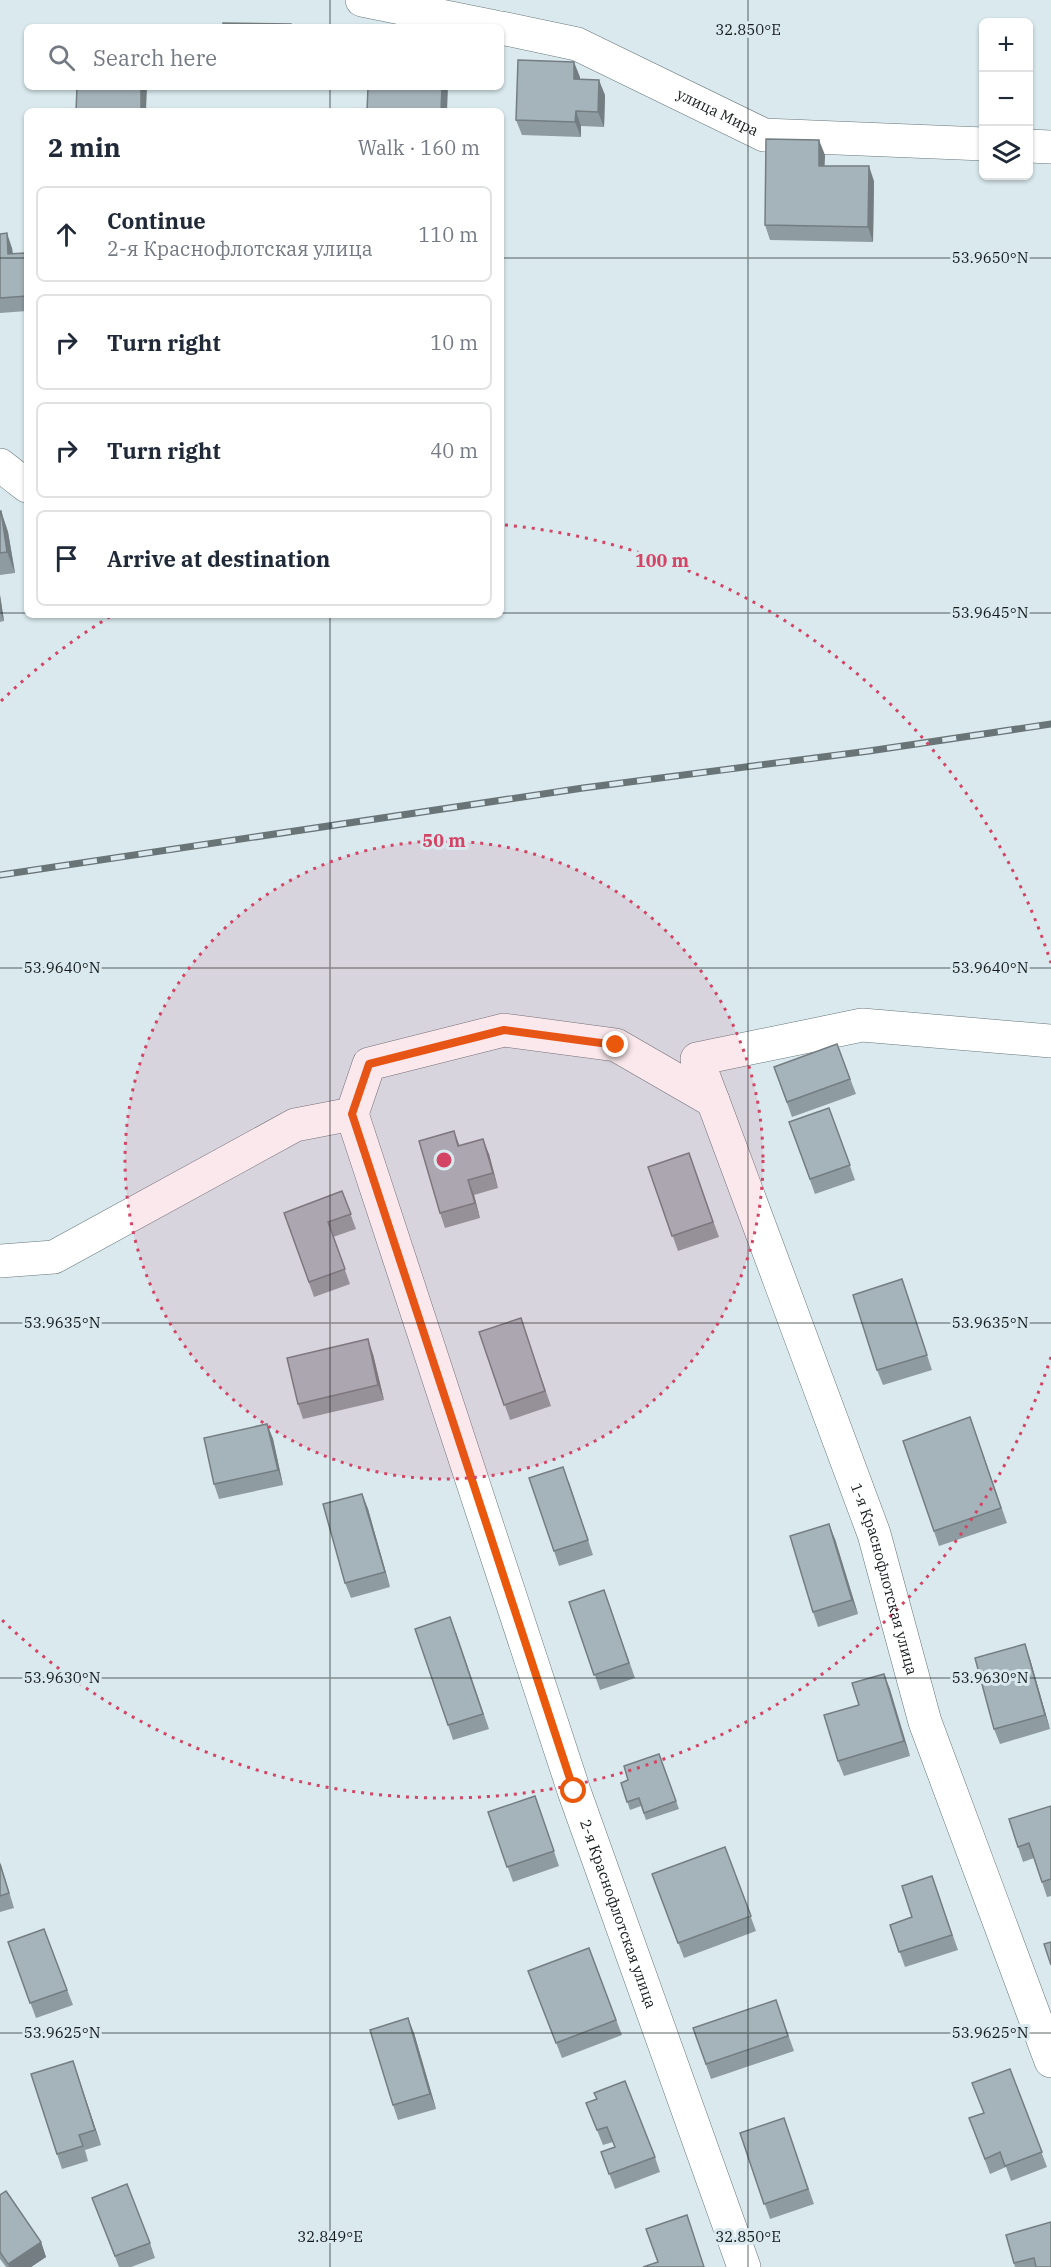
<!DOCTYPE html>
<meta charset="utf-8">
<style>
body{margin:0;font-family:"IBM Plex Serif",serif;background:#f6f6f7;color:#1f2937}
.controls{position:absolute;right:18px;top:18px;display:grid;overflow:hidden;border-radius:9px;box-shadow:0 2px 4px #0004}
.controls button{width:54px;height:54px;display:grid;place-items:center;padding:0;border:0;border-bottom:2px solid #e0e1e3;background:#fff;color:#1f2937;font:30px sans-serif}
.stop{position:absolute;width:18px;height:18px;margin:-14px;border:4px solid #ea580c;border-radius:50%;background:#fff}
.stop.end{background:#ea580c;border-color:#fff;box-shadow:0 2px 6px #0008}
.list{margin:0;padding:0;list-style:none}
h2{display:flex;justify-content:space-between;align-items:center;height:78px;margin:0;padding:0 24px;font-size:26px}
h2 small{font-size:20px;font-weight:400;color:#747a83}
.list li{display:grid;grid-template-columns:39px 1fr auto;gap:18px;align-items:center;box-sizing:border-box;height:96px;margin:0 12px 12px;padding:0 12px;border:2px solid #e0e1e3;border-radius:9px}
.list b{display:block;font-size:22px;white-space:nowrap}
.list p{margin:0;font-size:20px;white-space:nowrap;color:#747a83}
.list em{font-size:20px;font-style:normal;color:#747a83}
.icon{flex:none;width:33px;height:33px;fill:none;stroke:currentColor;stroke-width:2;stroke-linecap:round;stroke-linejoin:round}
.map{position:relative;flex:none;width:1051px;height:2267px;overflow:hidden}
.search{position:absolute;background:#fff;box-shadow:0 2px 4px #0004;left:24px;top:24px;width:480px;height:66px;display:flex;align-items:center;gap:15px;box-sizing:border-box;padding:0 21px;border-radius:9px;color:#747a83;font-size:22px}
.panel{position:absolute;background:#fff;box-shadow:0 2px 4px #0004;left:24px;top:108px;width:480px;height:510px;border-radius:9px}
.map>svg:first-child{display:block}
</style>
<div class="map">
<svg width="1051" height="2267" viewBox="0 0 1051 2267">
<rect width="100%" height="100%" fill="#d9e9ee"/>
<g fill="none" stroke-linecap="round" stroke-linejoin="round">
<g stroke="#67767b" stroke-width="34">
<g id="minor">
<path d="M 362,0 L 495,27"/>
<path id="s1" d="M 501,28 L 577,44 L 764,135 L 984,144"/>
<path d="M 1028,146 L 1051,147"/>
<path d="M 0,465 L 27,486"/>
<path id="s2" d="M 713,1101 L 874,1534 L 925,1722 L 1051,2061"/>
<path id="s3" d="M 352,1114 L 574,1791 L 744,2267"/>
<path d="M 0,1261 L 54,1257 L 295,1125 L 352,1114 L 369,1064 L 504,1030 L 616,1045 L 713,1101 L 697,1059 L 862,1025 L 1051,1041"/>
</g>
</g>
<use href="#minor" stroke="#fff" stroke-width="33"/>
<g stroke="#697477" stroke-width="7">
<path id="rail" d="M 0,875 L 583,788 L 869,751 L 1051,724"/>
</g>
<use href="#rail" stroke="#d9e9ee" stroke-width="4.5" stroke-dasharray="14" stroke-linecap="butt"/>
</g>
<g fill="#8e9ba0">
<path d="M 580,77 L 580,79 L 605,95 L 604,127 L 581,126 L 581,137 L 522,135 L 516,120 Z"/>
<path d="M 825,155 L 824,166 L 874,181 L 873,242 L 770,240 L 765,225 Z"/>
<path d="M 0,234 L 12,248 L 13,254 L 25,253 L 27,259 L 27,311 L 0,313 Z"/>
<path d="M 0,511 L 1,511 L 8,532 L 15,573 L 0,575 Z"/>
<path d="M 0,595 L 4,621 L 0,622 Z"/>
<path d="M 837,1044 L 856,1094 L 792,1117 L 774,1067 Z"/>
<path d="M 829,1108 L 855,1180 L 815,1194 L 789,1122 Z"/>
<path d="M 454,1131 L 460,1146 L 489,1154 L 498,1188 L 474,1195 L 480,1218 L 445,1228 L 440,1213 Z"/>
<path d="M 689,1153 L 719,1237 L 678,1251 L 648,1167 Z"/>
<path d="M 342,1191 L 356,1229 L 333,1237 L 350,1284 L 314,1297 L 284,1213 Z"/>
<path d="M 902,1279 L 932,1370 L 883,1385 L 877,1370 Z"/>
<path d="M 479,1332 L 526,1333 L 551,1406 L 510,1420 Z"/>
<path d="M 373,1354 L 384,1400 L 303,1419 L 298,1404 Z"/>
<path d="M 970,1417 L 1007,1523 L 939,1546 L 903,1441 Z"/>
<path d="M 267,1424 L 273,1439 L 283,1485 L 219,1499 L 214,1484 Z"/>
<path d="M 569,1482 L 593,1555 L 559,1566 L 554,1551 Z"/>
<path d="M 362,1494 L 368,1509 L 390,1587 L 351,1598 L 345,1583 Z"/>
<path d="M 835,1539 L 858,1614 L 818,1627 L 813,1612 Z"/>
<path d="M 604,1590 L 635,1678 L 600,1690 L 569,1602 Z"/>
<path d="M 456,1632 L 489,1729 L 453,1740 L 448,1725 Z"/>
<path d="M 1030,1659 L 1050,1729 L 1000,1744 L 994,1729 Z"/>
<path d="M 884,1674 L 910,1756 L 844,1776 L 838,1761 L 859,1705 Z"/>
<path d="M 659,1754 L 679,1809 L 646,1820 L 641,1806 L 630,1810 L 621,1783 L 628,1780 Z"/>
<path d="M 535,1796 L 559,1866 L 513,1882 L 488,1812 Z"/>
<path d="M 1051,1806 L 1051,1896 L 1047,1897 L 1034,1858 L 1023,1862 L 1018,1847 Z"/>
<path d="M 725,1847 L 756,1931 L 684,1958 L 652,1874 Z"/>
<path d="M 0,1862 L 14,1908 L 0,1912 Z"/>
<path d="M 932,1876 L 958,1950 L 905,1967 L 890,1925 L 912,1917 Z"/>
<path d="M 44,1929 L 73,2005 L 36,2018 L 8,1942 Z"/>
<path d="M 589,1948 L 622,2035 L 562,2058 L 528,1971 Z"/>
<path d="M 776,2000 L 794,2051 L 711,2079 L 693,2028 Z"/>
<path d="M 414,2033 L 436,2109 L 398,2120 L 393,2105 Z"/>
<path d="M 73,2061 L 101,2145 L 85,2150 L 88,2161 L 62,2169 L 57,2154 Z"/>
<path d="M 1010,2069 L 1047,2167 L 1011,2181 L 1006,2167 L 990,2174 L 969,2118 L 984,2113 Z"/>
<path d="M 586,2103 L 655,2157 L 660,2172 L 615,2189 L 601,2152 L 615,2147 L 613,2142 L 603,2145 Z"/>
<path d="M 784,2118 L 814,2204 L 770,2219 L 740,2133 Z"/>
<path d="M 0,2195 L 41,2242 L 46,2257 L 31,2267 L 6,2267 L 0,2259 Z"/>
<path d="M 98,2213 L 150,2243 L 155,2258 L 131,2267 L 119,2267 Z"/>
<path d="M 1006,2235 L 1051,2267 L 1015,2267 Z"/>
</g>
<g fill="#747e82">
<path d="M 574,62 L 580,77 L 579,94 L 574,79 Z"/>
<path d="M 599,80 L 605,95 L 604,127 L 598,112 Z"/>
<path d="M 141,87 L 147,87 L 146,111 L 141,111 Z"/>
<path d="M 442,87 L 448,87 L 447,111 L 441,111 Z"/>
<path d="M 576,111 L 581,126 L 581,137 L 575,122 Z"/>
<path d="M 819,140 L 825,155 L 824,181 L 819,166 Z"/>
<path d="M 869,166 L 874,181 L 873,242 L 868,227 Z"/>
<path d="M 7,233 L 12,248 L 14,269 L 8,254 Z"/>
<path d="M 25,253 L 27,259 L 27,285 Z"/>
<path d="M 1,511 L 8,532 L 15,573 L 7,552 Z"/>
<path d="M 0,595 L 4,621 L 0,611 Z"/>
<path d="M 483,1139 L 489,1154 L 498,1188 L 493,1173 Z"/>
<path d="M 468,1180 L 474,1195 L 480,1218 L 475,1203 Z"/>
<path d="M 368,1339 L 373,1354 L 384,1400 L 378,1385 Z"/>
<path d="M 267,1424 L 273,1439 L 283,1485 L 278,1470 Z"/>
<path d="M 362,1494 L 368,1509 L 390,1587 L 385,1572 Z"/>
<path d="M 829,1524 L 835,1539 L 858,1614 L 852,1600 Z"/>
<path d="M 1025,1644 L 1030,1659 L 1050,1729 L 1045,1715 Z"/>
<path d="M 884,1674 L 890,1689 L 910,1756 L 904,1741 Z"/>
<path d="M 408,2018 L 414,2033 L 436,2109 L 430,2094 Z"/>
<path d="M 73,2061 L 101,2145 L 95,2130 Z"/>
<path d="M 41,2242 L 46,2257 L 31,2267 L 9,2267 L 8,2264 Z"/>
</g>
<g fill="#a5b4ba" stroke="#747e82" stroke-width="1.5">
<path d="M 223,23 L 291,24 L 291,27 L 223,27 Z"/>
<path d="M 518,60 L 574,62 L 574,79 L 599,80 L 598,112 L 576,111 L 575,122 L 516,120 Z"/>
<path d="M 77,87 L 141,87 L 141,111 L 76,111 Z"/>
<path d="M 368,87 L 442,87 L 441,111 L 367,111 Z"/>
<path d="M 766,139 L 819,140 L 819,166 L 869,166 L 868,227 L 765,225 Z"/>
<path d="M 7,233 L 8,254 L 25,253 L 27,296 L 0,298 L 0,234 Z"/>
<path d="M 0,511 L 1,511 L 7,552 L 0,553 Z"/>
<path d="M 837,1044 L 850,1079 L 787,1102 L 774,1067 Z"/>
<path d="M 829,1108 L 850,1165 L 810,1179 L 789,1122 Z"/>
<path d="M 454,1131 L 458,1146 L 483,1139 L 493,1173 L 468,1180 L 475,1203 L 440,1213 L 419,1141 Z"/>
<path d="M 689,1153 L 713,1222 L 672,1236 L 648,1167 Z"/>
<path d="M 342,1191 L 351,1214 L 328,1222 L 345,1269 L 309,1282 L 284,1213 Z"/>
<path d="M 902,1279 L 927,1355 L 877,1370 L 853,1295 Z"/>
<path d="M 521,1318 L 545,1391 L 504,1405 L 479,1332 Z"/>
<path d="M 368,1339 L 378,1385 L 298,1404 L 287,1358 Z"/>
<path d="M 970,1417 L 1001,1508 L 934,1531 L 903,1441 Z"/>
<path d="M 267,1424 L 278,1470 L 214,1484 L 204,1438 Z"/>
<path d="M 563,1467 L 588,1540 L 554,1551 L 529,1478 Z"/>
<path d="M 362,1494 L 385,1572 L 345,1583 L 323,1504 Z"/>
<path d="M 829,1524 L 852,1600 L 813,1612 L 790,1536 Z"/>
<path d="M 604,1590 L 629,1663 L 594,1675 L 569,1602 Z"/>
<path d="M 450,1617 L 483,1714 L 448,1725 L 415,1629 Z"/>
<path d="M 1025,1644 L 1045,1715 L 994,1729 L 975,1658 Z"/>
<path d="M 884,1674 L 904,1741 L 838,1761 L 824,1715 L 859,1705 L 852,1683 Z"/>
<path d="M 659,1754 L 676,1801 L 644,1813 L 639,1798 L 627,1802 L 621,1783 L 628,1780 L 624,1766 Z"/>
<path d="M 535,1796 L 554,1851 L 507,1867 L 488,1812 Z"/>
<path d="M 1051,1806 L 1051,1879 L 1042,1882 L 1029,1843 L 1018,1847 L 1009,1819 Z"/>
<path d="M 725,1847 L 751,1916 L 678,1943 L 652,1874 Z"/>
<path d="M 0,1864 L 9,1893 L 0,1896 Z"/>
<path d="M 932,1876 L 952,1935 L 899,1952 L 890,1925 L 912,1917 L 902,1886 Z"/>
<path d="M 44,1929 L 67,1990 L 30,2003 L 8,1942 Z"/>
<path d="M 1051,1942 L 1051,1965 L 1044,1944 Z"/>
<path d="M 589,1948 L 616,2020 L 556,2043 L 528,1971 Z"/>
<path d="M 776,2000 L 788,2036 L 706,2064 L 693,2028 Z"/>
<path d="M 408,2018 L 430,2094 L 393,2105 L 370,2030 Z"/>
<path d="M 73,2061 L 95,2130 L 79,2135 L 83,2146 L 57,2154 L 31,2074 Z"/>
<path d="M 1010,2069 L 1042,2152 L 1005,2166 L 1000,2152 L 985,2159 L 969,2118 L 984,2113 L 972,2083 Z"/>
<path d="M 625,2081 L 655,2157 L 609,2174 L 601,2152 L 615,2147 L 607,2127 L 597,2130 L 586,2103 L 597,2099 L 594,2093 Z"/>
<path d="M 784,2118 L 808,2189 L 764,2204 L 740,2133 Z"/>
<path d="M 127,2184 L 150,2243 L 115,2256 L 92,2198 Z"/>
<path d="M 6,2191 L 41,2242 L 8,2264 L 0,2252 L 0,2195 Z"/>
<path d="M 687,2215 L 704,2267 L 643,2267 L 658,2262 L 646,2229 Z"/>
<path d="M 1051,2222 L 1051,2267 L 1036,2267 L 1034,2258 L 1014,2263 L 1006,2235 Z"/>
</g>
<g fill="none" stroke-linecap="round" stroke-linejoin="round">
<path stroke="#ea580c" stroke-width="8" d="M 574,1791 L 352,1114 L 369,1064 L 504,1030 L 616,1045"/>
</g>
<path fill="none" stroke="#151b1d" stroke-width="1.5" stroke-opacity="0.45" d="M 330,0 L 330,27M 748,0 L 748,2267M 330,87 L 330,111M 0,258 L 27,258M 501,258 L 1051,258M 0,613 L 27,613M 501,613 L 1051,613M 330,615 L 330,2267M 0,968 L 1051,968M 0,1323 L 1051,1323M 0,1678 L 1051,1678M 0,2033 L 1051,2033"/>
<circle cx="444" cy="1160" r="319" fill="#d44464" fill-opacity=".12"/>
<g fill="none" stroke="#d44464" stroke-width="3" stroke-dasharray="3 6">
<circle cx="444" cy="1160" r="319"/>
<path d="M1051 1357A638 638 0 0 1 1 1619M1 701A638 638 0 0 1 111 616M505 525A638 638 0 0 1 1051 963"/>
</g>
<g text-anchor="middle" stroke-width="6" stroke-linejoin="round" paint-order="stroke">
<g font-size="15" fill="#151b1d" stroke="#d9e9ee">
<text dy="5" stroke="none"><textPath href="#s1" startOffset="234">улица Мира</textPath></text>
<text dy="5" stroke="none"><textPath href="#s2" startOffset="508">1-я Краснофлотская улица</textPath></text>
<text dy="5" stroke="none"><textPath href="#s3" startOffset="843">2-я Краснофлотская улица</textPath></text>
</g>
</g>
<g font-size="15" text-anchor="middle" fill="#151b1d" stroke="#d9e9ee" stroke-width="6" stroke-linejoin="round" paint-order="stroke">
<text x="748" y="35">32.850°E</text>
<text x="990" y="263">53.9650°N</text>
<text x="990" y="618">53.9645°N</text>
<text x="62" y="973">53.9640°N</text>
<text x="990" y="973">53.9640°N</text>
<text x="62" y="1328">53.9635°N</text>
<text x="990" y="1328">53.9635°N</text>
<text x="62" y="1683">53.9630°N</text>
<text x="990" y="1683">53.9630°N</text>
<text x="62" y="2038">53.9625°N</text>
<text x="990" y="2038">53.9625°N</text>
<text x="330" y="2242">32.849°E</text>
<text x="748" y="2242">32.850°E</text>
</g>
<circle cx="444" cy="1160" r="9" fill="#d44464" stroke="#d9e9ee" stroke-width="3"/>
<g font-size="18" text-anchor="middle" font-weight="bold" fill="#d44464" stroke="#d9e9ee" stroke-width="6" stroke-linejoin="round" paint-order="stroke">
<text x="662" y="567">100 m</text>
<text x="444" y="847">50 m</text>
</g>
</svg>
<div class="controls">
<button>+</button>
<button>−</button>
<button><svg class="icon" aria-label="layers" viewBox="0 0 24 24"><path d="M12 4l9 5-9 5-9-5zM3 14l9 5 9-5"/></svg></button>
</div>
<div class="stop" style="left:574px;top:1791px"></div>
<div class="stop end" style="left:616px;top:1045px"></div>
<div class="search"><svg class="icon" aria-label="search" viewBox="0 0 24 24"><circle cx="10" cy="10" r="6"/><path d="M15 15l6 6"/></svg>Search here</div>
<section class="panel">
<h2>2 min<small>Walk · 160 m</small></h2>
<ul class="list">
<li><svg class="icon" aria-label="ahead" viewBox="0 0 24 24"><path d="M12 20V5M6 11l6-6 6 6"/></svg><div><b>Continue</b><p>2-я Краснофлотская улица</p></div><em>110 m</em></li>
<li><svg class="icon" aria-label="right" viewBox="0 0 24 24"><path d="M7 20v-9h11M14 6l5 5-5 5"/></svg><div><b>Turn right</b></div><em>10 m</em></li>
<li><svg class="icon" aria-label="right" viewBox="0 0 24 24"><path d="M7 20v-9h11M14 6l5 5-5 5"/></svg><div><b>Turn right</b></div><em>40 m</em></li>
<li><svg class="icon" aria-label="arrive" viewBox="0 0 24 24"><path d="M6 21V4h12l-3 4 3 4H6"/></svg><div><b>Arrive at destination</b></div></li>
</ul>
</section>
</div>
